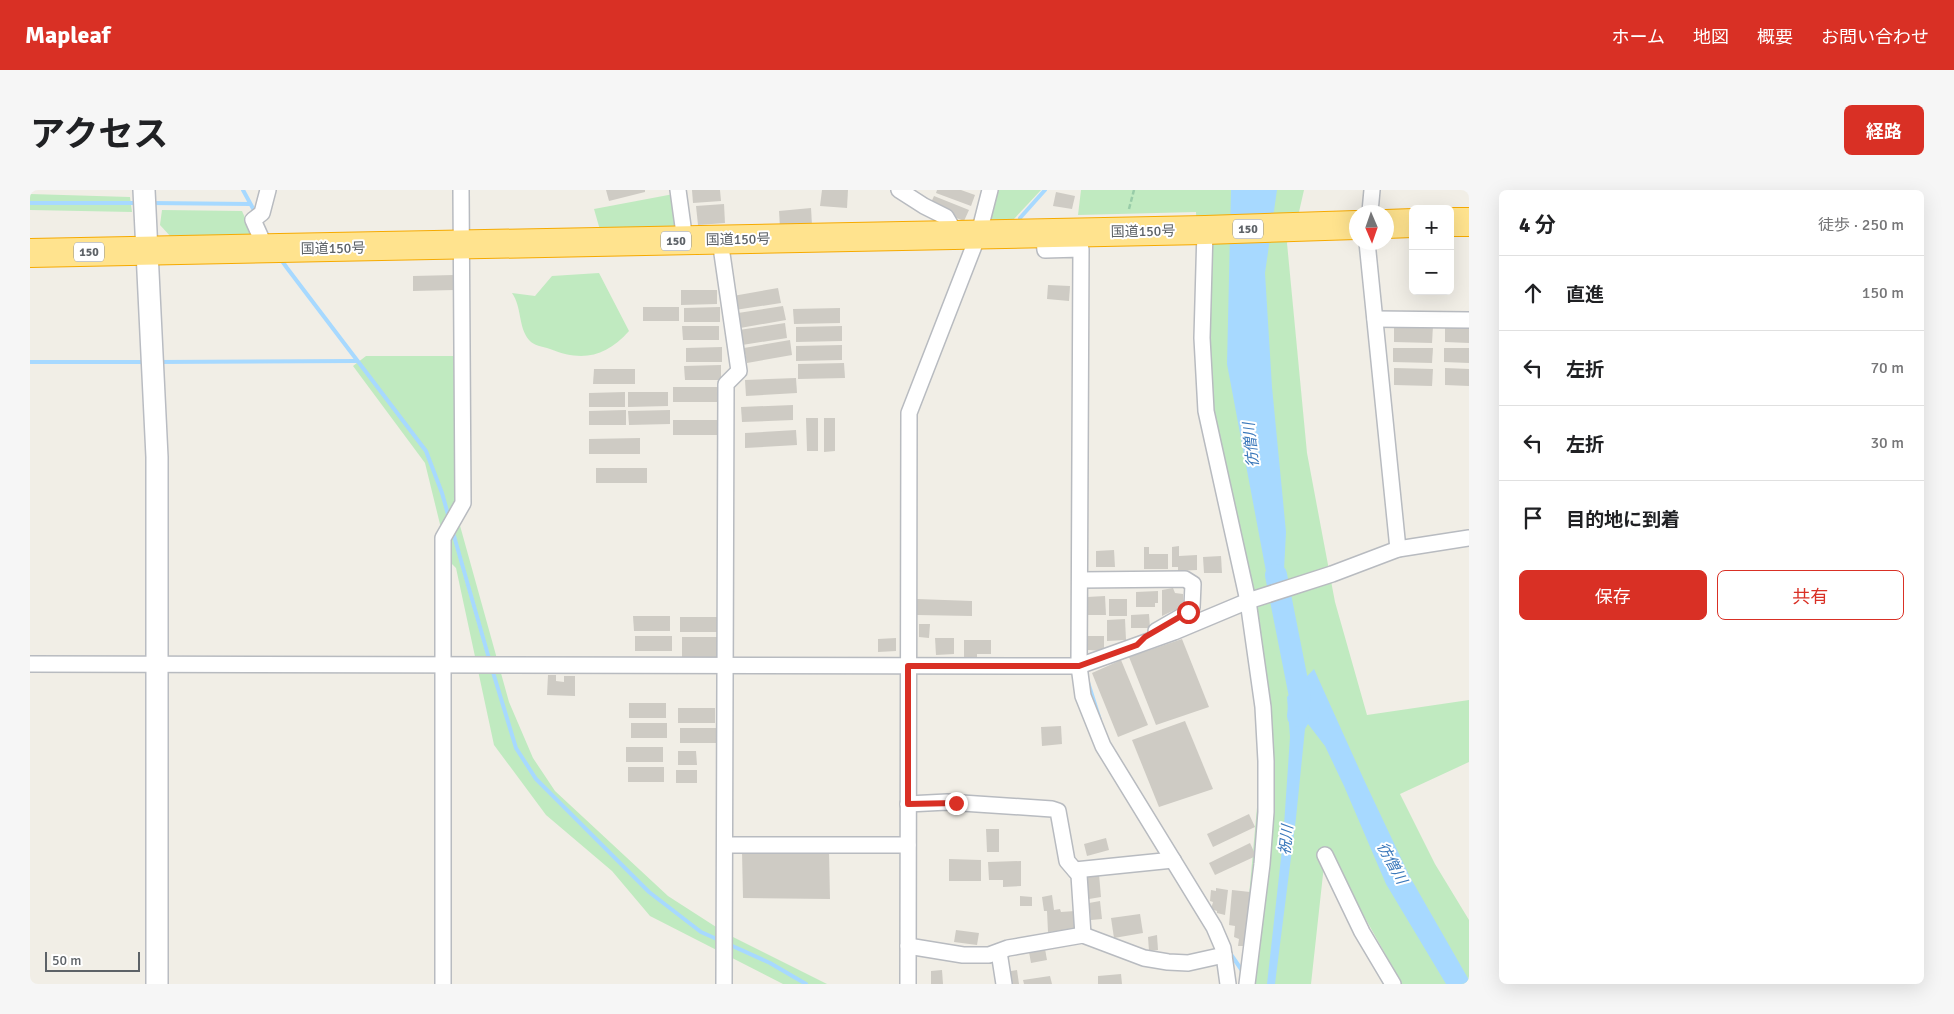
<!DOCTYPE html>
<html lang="ja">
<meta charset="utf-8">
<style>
body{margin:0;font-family:Signika,"Noto Sans JP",sans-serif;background:#f6f6f6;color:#202124}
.controls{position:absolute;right:15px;top:15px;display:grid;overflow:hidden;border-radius:8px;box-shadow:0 5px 20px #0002}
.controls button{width:45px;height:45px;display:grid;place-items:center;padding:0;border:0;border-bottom:1px solid #e0e0e0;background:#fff;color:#202124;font:25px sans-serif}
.compass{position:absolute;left:1319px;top:15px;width:45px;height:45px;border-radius:50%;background:#fff;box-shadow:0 5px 20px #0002;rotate:178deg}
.scale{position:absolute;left:15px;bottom:12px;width:95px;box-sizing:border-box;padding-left:5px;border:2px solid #5d6267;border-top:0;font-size:14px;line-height:18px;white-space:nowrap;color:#5d6267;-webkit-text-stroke:4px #fff;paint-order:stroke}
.stop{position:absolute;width:15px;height:15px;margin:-11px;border:4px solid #d93025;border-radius:50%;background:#fff}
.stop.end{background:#d93025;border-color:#fff;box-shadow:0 1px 5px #0008}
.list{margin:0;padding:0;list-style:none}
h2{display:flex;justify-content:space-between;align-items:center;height:65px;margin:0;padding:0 20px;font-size:21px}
h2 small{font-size:16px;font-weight:400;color:#757577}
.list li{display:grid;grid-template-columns:32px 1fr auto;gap:15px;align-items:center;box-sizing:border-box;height:75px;padding:0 20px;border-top:1px solid #e0e0e0}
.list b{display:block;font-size:19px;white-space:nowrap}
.list em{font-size:16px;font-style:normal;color:#757577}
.actions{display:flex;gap:10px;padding:15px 20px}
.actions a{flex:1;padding:11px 0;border:1px solid #d93025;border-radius:8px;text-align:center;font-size:18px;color:#d93025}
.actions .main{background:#d93025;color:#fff}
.icon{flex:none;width:28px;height:28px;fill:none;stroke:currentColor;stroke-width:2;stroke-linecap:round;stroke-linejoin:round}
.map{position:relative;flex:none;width:1439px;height:794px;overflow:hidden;border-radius:8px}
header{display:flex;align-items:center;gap:30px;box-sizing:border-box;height:70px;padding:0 25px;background:#d93025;color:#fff}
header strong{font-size:24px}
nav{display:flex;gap:28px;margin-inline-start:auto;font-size:18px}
.intro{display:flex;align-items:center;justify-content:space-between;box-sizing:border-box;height:120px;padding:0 30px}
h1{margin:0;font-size:35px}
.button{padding:12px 22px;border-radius:8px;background:#d93025;color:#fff;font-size:18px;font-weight:700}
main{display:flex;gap:30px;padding:0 30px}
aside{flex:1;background:#fff;border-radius:8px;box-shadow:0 5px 20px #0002}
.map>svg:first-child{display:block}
</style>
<header>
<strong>Mapleaf</strong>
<nav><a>ホーム</a><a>地図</a><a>概要</a><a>お問い合わせ</a></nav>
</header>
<div class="intro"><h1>アクセス</h1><a class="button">経路</a></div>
<main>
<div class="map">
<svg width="1439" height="794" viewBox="0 0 1439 794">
<rect width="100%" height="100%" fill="#f1eee6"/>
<g fill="#c0eac0">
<path d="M 960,0 L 1011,0 L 983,30 L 952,30 Z"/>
<path d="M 1051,0 L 1274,0 L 1269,22 L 1257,53 L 1277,263 L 1305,412 L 1337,525 L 1439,510 L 1439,572 L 1370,604 L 1405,674 L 1439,730 L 1439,794 L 1372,794 L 1306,676 L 1295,666 L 1281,794 L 1211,794 L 1237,507 L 1173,177 L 1166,22 L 1048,25 Z"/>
<path d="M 649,3 L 654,41 L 570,40 L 564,19 Z"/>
<path d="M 0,4 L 100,7 L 102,22 L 0,20 Z"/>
<path d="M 132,20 L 212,21 L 224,48 L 141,47 L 130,35 Z"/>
<path d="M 569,83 L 599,141 C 576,167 552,172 520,159 C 512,156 504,156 499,150 C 488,137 492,117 482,103 L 505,106 L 522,86 Z"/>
<path d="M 336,166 L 432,166 L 429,332 L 479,512 L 503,568 L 525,601 L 638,706 L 697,744 L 797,794 L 753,794 L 620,726 L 582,681 L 516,625 L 464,555 L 426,378 L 419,371 L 395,273 L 323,176 Z"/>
</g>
<g fill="#a7d9ff">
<path d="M 1201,0 L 1247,0 L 1235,83 L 1242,197 L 1256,342 L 1250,456 L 1197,174 Z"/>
<path d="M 1284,479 L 1335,592 L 1380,687 L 1439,790 L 1439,794 L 1416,794 L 1356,694 L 1314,596 L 1295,556 L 1278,534 L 1275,539 L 1266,628 L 1245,794 L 1237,794 L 1253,650 L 1260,547 L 1257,507 Z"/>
</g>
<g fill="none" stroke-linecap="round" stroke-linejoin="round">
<g stroke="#a7d9ff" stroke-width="4">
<path d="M 213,0 L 226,24"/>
<path d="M 0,13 L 108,13"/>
<path d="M 120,13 L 220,14"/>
<path d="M 990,33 L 990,28 L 1015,0"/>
<path d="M 250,68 L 257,78 L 396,261 L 412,303 L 419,328"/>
<path d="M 0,172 L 116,172"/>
<path d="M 128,172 L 326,171"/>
<path d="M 422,339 L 460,472"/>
<path d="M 462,479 L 486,558 L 506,589 L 619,702 L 671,742 L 689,750"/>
<path d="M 1057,489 L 1070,530"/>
<path d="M 698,754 L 740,773 L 776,794"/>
<path d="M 1200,763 L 1213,782"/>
</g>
<path stroke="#a7d9ff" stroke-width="22" d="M 1246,385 L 1270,506 L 1268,526"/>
</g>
<g fill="#cecbc4">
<path d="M 576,0 L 615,0 L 615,2 L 579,11 Z"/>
<path d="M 662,0 L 690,0 L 691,11 L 663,13 Z"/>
<path d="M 792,0 L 818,0 L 817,18 L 790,16 Z"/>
<path d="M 907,0 L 931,0 L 945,5 L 941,16 L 906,3 Z"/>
<path d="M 1026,2 L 1045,6 L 1042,19 L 1023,16 Z"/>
<path d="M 904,6 L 939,20 L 934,31 L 899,17 Z"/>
<path d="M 694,14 L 695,33 L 668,35 L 666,16 Z"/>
<path d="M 781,18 L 782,35 L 750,38 L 749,21 Z"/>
<path d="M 424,85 L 424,100 L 383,101 L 383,86 Z"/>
<path d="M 1018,95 L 1040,96 L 1039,111 L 1017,109 Z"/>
<path d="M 748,98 L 751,113 L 705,120 L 703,106 Z"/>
<path d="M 651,100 L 687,100 L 687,114 L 651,115 Z"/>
<path d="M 753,116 L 756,130 L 710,138 L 708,123 Z"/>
<rect x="613" y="117" width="36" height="14"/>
<path d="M 690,117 L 690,132 L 654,132 L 654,118 Z"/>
<path d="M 810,118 L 810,133 L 764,134 L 763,119 Z"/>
<path d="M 755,133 L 757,148 L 712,155 L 709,140 Z"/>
<path d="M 1364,135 L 1403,136 L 1402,153 L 1364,152 Z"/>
<path d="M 1415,135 L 1439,136 L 1439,153 L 1415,152 Z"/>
<path d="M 652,136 L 689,136 L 689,150 L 653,150 Z"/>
<path d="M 812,136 L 812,151 L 766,152 L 766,137 Z"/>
<path d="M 760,150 L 762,165 L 717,173 L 714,158 Z"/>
<path d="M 812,155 L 812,170 L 766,171 L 766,156 Z"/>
<path d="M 692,157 L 692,172 L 656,172 L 656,158 Z"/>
<path d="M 1363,158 L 1403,158 L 1402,173 L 1363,172 Z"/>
<path d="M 1414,158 L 1439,158 L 1439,173 L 1414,172 Z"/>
<path d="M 814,173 L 815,188 L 768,189 L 768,174 Z"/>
<path d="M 691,175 L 691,190 L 655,190 L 654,176 Z"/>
<path d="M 1364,178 L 1403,179 L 1402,196 L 1364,195 Z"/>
<path d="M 1415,178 L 1439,179 L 1439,196 L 1415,195 Z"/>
<path d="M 564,179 L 605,179 L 605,194 L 563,194 Z"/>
<path d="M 766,188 L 767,203 L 716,206 L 715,190 Z"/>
<rect x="643" y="197" width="46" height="15"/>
<path d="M 595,202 L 595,217 L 559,217 L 559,203 Z"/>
<path d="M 598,202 L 638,202 L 638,216 L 598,217 Z"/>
<path d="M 763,215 L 763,230 L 712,232 L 711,217 Z"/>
<path d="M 596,220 L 596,235 L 559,235 L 559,221 Z"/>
<path d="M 640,220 L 640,234 L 599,235 L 598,221 Z"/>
<path d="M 776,228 L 788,228 L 788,261 L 777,261 Z"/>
<path d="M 794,228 L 805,228 L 805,261 L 794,262 Z"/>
<rect x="643" y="230" width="46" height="15"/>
<path d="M 766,240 L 767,255 L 715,258 L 715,243 Z"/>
<path d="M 610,248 L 610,264 L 559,264 L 559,249 Z"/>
<rect x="566" y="278" width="51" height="15"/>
<path d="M 1149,356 L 1149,366 L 1167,365 L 1167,380 L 1148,381 L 1148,377 L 1142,377 L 1142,357 Z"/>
<path d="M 1114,357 L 1119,357 L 1119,364 L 1138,364 L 1138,379 L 1114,379 Z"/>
<path d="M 1084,360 L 1085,377 L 1066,377 L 1066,361 Z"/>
<path d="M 1191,366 L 1192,383 L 1174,383 L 1173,367 Z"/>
<path d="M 1143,398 L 1145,403 L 1153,404 L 1153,416 L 1132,426 L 1132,400 Z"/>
<path d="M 1128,401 L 1128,413 L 1125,413 L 1125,417 L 1106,417 L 1106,402 Z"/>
<path d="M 1075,406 L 1076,425 L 1057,425 L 1057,407 Z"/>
<path d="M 887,409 L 942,411 L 942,426 L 887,425 Z"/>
<rect x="1079" y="409" width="18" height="17"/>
<path d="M 1119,424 L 1120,438 L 1101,438 L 1101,425 Z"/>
<path d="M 603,426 L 640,426 L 640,441 L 604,441 Z"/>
<rect x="650" y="427" width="37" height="15"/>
<path d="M 1095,429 L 1096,450 L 1077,451 L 1077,430 Z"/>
<path d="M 889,434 L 900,434 L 899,448 L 889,447 Z"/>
<rect x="605" y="446" width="37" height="15"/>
<path d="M 1058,446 L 1074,446 L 1074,461 L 1057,460 Z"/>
<rect x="652" y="447" width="36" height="22"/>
<path d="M 866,448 L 866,461 L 848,462 L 848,449 Z"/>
<path d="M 905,448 L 924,448 L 924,464 L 906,465 Z"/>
<path d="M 1152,449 L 1179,517 L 1126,535 L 1099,467 Z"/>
<path d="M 934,450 L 961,450 L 961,464 L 947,464 L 947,470 L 934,470 Z"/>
<path d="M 1091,470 L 1118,535 L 1088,547 L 1062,483 Z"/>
<path d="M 518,485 L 526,485 L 526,491 L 534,492 L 534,486 L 545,486 L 545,506 L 517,505 Z"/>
<rect x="599" y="513" width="37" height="15"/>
<rect x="648" y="518" width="37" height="15"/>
<path d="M 1155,531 L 1183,599 L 1129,617 L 1102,550 Z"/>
<rect x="601" y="533" width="36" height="15"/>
<path d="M 1031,536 L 1032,554 L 1012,556 L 1011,537 Z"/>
<rect x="650" y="538" width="36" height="15"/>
<rect x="596" y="557" width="37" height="15"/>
<path d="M 648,561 L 666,561 L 667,575 L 648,575 Z"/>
<rect x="598" y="577" width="36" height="15"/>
<rect x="646" y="580" width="21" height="13"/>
<path d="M 1219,624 L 1225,637 L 1183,657 L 1177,644 Z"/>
<path d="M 956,639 L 969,639 L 969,662 L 957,662 Z"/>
<path d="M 1076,648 L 1079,660 L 1057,666 L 1054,654 Z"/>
<path d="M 1220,653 L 1226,666 L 1185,685 L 1179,673 Z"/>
<path d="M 712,661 L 799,661 L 800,709 L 713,708 Z"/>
<path d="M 919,669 L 951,670 L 951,691 L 919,691 Z"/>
<path d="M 991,671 L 991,696 L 973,697 L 973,690 L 959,690 L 958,672 Z"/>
<path d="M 1069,684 L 1071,707 L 1059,709 L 1056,686 Z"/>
<path d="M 1186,698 L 1198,700 L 1195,725 L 1187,723 L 1187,721 L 1181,719 L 1183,712 L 1180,711 L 1181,700 L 1186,701 Z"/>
<path d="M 1202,700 L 1220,702 L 1215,756 L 1208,756 L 1209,749 L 1204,747 L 1205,736 L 1199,735 Z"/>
<path d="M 1022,705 L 1024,720 L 1030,719 L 1031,722 L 1045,721 L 1046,740 L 1018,742 L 1017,721 L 1014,721 L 1012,707 Z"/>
<path d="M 990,706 L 1002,707 L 1002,716 L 990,716 Z"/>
<path d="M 1070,711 L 1072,729 L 1061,730 L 1059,713 Z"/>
<path d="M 1110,724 L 1113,743 L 1084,748 L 1081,728 Z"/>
<path d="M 926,740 L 949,743 L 947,755 L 924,752 Z"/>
<path d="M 1127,745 L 1128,760 L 1119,761 L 1118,747 Z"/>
<path d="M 1015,759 L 1017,770 L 1001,773 L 999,762 Z"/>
<path d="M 912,780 L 913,794 L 901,794 L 901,781 Z"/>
<path d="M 987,780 L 989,794 L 978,794 L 975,782 Z"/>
<path d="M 1091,784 L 1092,794 L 1068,794 L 1068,786 Z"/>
<path d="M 1020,786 L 1022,794 L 994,794 L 993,790 Z"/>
</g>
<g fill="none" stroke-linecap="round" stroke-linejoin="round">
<g stroke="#b8bbc0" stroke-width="18">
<g id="street">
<path d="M 648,0 L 655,51"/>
<path d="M 869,0 L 894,16 L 916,27 L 926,44"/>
<path d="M 1340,22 L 1342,0"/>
<path d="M 1175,40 L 1172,148 L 1176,221 L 1218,411 L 1233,517 L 1236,571 L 1236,622 L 1232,674 L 1217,794"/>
<path d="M 1013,42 L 1015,60 L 1051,59 L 1049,476 L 1053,506 L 1073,556 L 1184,737 L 1193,758 L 1198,794"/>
<path d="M 690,50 L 709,181 L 696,194 L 694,794"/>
<path d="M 1337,52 L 1368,359"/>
<path d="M 236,59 L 223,30 L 232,23 L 238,0"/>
<path d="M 1345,129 L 1439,130"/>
<path d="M 1050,390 L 1155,389 L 1163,394 L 1162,417 L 1159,422 L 1126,441"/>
<path d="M 0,474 L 1049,476 L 1144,442 L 1218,411 L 1302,384 L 1368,359 L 1439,348"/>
<path d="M 878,614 L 917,612 L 1022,619 L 1028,621 L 1037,671 L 1049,685 L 1053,745"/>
<path d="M 695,655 L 878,655"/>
<path d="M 1295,665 L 1332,742 L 1363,794"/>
<path d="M 1045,680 L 1143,670"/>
<path d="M 878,756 L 933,765 L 959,765 L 978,758 L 1053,745 L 1114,768 L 1138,772 L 1158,773 L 1194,765"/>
<path d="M 969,762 L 974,794"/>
<path d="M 413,794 L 413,348 L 433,313 L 431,0"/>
<path d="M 878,794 L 879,223 L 949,43 L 960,0"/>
</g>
</g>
<g stroke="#b9bcc2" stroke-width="24">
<path id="secondary" d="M 114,0 L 127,267 L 127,794"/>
</g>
<g stroke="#f6aa00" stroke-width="30">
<g id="highway">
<path d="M 1420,32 L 1439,32"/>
<path d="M 1356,34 L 1383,33"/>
<path d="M 0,63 L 1175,40 L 1326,35"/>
</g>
</g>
<path stroke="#98cca8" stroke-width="2.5" stroke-dasharray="5 2.5" stroke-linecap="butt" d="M 1099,19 L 1104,0"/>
<use href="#street" stroke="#fff" stroke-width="15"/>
<use href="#secondary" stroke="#fff" stroke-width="21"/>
<use href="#highway" stroke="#ffe38e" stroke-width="28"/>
</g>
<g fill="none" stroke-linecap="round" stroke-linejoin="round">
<path stroke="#d93025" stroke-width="6" d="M 926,613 L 878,614 L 878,476 L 1049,476 L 1107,455 L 1115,447 L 1158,422"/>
</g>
<g text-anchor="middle" stroke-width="4" stroke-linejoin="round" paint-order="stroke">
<g fill="#fff" stroke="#8e9195" stroke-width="1">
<rect x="1203" y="29.5" width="30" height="19" rx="4"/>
<rect x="631" y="41.5" width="30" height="19" rx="4"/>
<rect x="44" y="52.5" width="30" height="19" rx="4"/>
</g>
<g font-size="12" font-weight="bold" fill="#5d6267">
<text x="1218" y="43">150</text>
<text x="646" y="55">150</text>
<text x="59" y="66">150</text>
</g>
<g font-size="14" fill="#5d6267" stroke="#fff">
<text transform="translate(1113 41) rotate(-1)" y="5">国道150号</text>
<text transform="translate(708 49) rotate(-1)" y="5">国道150号</text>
<text transform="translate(303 58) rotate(-1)" y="5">国道150号</text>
</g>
<g font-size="15" font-style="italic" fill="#3a78bb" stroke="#fff">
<text transform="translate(1221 255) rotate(-96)" y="5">彷僧川</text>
<text transform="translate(1256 650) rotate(-84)" y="5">祝川</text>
<text transform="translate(1362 673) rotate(61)" y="5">彷僧川</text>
</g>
</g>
</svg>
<div class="controls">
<button>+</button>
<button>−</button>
</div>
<svg class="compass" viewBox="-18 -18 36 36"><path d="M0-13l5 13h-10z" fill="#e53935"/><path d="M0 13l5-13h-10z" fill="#757577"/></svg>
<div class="scale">50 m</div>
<div class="stop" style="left:1158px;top:422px"></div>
<div class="stop end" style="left:926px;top:613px"></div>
</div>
<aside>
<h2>4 分<small>徒歩 · 250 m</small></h2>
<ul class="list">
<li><svg class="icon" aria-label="ahead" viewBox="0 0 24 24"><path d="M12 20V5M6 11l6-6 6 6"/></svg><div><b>直進</b></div><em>150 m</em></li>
<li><svg class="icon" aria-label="left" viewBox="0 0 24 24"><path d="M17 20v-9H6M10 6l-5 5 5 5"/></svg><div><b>左折</b></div><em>70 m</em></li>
<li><svg class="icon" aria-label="left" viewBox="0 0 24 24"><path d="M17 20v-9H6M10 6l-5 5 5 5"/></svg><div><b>左折</b></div><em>30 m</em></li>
<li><svg class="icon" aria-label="arrive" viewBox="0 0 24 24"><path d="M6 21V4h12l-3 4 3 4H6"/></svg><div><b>目的地に到着</b></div></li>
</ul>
<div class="actions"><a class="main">保存</a><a>共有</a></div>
</aside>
</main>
